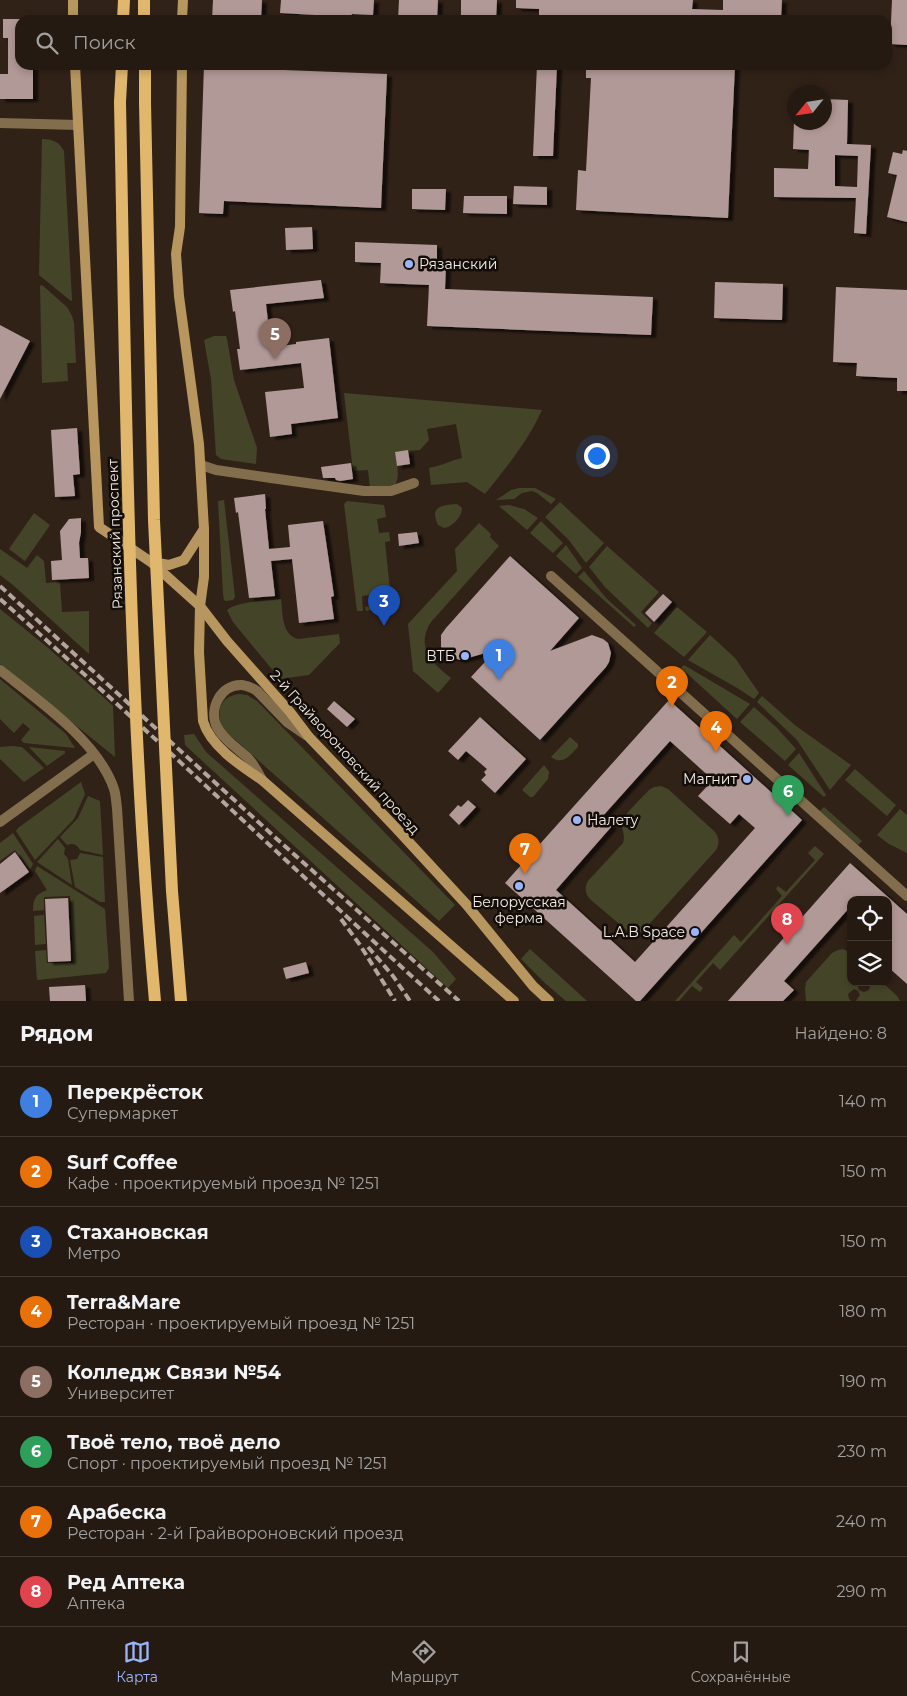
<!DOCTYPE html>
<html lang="ru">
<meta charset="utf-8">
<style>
body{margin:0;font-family:Montserrat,sans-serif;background:#312720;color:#f1f3f6}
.controls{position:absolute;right:15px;bottom:15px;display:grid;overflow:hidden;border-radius:10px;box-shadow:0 2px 8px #0003}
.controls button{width:45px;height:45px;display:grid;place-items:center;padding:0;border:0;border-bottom:1px solid #423832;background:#251a12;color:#f1f3f6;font:25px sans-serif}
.compass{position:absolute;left:787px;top:85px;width:45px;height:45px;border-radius:50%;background:#251a12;box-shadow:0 2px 8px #0003;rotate:240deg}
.you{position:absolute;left:596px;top:455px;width:18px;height:18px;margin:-12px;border:4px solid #fff;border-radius:50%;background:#1a73e8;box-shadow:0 0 0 8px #1a73e833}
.badge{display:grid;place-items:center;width:32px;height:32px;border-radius:50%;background:#9bb5fd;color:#fff;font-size:16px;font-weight:700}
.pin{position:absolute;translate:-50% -41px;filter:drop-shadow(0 1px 2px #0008)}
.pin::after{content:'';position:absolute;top:26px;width:18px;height:15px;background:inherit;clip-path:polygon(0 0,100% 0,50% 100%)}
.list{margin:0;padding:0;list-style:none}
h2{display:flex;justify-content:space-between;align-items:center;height:65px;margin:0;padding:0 20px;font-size:21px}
h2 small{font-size:16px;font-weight:400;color:#a3a19f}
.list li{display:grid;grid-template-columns:32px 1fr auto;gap:15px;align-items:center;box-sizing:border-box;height:70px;padding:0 20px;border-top:1px solid #423832}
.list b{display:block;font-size:19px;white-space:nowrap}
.list p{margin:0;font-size:16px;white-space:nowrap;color:#a3a19f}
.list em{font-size:16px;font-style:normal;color:#a3a19f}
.icon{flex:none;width:28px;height:28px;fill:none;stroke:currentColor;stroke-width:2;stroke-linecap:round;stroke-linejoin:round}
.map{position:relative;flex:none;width:907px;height:1001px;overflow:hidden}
.search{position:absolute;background:#251a12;box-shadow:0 2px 8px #0003;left:15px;right:15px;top:15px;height:55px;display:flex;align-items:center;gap:12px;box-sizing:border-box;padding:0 18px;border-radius:15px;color:#a3a19f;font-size:19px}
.sheet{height:625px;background:#251a12}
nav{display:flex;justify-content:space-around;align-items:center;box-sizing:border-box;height:70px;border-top:1px solid #423832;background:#251a12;font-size:14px;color:#a3a19f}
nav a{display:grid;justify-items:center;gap:2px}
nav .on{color:#9bb5fd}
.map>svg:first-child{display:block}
</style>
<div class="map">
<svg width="907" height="1001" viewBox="0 0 907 1001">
<defs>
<filter id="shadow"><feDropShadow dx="5" dy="3" stdDeviation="1" flood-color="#0009"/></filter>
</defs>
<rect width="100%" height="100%" fill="#312218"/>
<g fill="#444528">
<path d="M 42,139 C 53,139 59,142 64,151 L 72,300 L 71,301 L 39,275 Z"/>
<path d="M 42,285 L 67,307 L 72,316 L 74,323 L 76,363 L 67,363 L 68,381 L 42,383 L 40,286 Z"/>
<path d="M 214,336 L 226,336 L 227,339 L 234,380 L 257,448 L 256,464 L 221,459 L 216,455 L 211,379 L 204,340 Z"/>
<path d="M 344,393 L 542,410 C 528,441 506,468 485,494 L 467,482 L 431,485 L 429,468 C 440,466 450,461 462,458 L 456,424 L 427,429 L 429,440 L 420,450 L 395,452 C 396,463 402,478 393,487 L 370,488 L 368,470 L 353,471 Z"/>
<path d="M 519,488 L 535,488 L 556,499 L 551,504 L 537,493 L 532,491 L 522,493 L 514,499 L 496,500 L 511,490 Z"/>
<path d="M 224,500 L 235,597 L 233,600 L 226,601 L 224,600 L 223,594 L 218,501 Z"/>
<path d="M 347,501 L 384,505 L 386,517 L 377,519 L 379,533 L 389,532 L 390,541 L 385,542 L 390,590 L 371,610 L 366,611 L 365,607 L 373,606 L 371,595 L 362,596 L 363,611 L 357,611 L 344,504 Z"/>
<path d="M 560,502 L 604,543 L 586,563 L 568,539 L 545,517 Z"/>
<path d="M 457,504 L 462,508 C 462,517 452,527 444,528 L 438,525 C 429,506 442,505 457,504 Z"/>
<path d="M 509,505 L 524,509 L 538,518 L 527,530 L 499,506 Z"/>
<path d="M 34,513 L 50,525 L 25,561 L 9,549 Z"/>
<path d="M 541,521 L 563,543 L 553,553 L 530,533 Z"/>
<path d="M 479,523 L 491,534 L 490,537 L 499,546 L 431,622 C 415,647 432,663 451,678 L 438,693 L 413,671 L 408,624 L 457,571 L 455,549 Z"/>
<path d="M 566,545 L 582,568 L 576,574 L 556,556 Z"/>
<path d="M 607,546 L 659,592 L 641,612 L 652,623 L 648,628 L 605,587 L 589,567 Z"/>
<path d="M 0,549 L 27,568 L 37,555 L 44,561 L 46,583 L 60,582 L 62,612 L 89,611 L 89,654 L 13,585 L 0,575 Z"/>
<path d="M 584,571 L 606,598 L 636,625 L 634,627 L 578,577 Z"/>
<path d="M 281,599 C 283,614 281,634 298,639 L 339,634 L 340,643 L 309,675 L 280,679 L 233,622 L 227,610 C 238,601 267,601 281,599 Z"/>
<path d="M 677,607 L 707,632 L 684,657 L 654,633 Z"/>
<path d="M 0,609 L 47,647 L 113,706 L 115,757 L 0,664 Z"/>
<path d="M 710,635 L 735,658 L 759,693 L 754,699 L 739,689 L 688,660 Z"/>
<path d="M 684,665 L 750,704 L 737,719 L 681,668 Z"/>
<path d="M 0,679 L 66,734 L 75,748 L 24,743 L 21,740 L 30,729 L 23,723 L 14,733 L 0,719 Z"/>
<path d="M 239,694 L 247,695 L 257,701 L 455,905 L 439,921 L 223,729 C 216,713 218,697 239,694 Z"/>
<path d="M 762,696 L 796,726 L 851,765 L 830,790 L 797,740 L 757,702 Z"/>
<path d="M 754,707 L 777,728 L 796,749 L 785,761 L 740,722 Z"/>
<path d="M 194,734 L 206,752 L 433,952 L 456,979 L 448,988 L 185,745 L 184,735 Z"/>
<path d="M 570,737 L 578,744 L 578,747 C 570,755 563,766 551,757 Z"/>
<path d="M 12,746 L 22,747 L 44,768 L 24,782 L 0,759 L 0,747 Z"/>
<path d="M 29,747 L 65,751 L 65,753 L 47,766 Z"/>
<path d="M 799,753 L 826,795 L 824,797 L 788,765 Z"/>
<path d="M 544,765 L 549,772 L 548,779 L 533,797 L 530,797 L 522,790 Z"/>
<path d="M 855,769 L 896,805 L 887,816 L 845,780 Z"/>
<path d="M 81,782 L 85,794 L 74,819 L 35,860 L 16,831 L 18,828 Z"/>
<path d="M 661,786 L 668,789 L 715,832 C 719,838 720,843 716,850 L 644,930 L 639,933 L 630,933 L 591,900 C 585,894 584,888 588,881 L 623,843 C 626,835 621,830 622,822 C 624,814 643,797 649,790 L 654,787 Z"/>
<path d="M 88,796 L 100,801 L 103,855 L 80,850 C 77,844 73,843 67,845 L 60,837 L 78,818 Z"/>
<path d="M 824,807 L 862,841 L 858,845 L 820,811 Z"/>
<path d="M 900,809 L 907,815 L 907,853 L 889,844 L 877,835 Z"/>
<path d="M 13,833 L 33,864 L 30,870 L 15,850 L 0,861 L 0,843 Z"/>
<path d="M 58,839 L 65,848 L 64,854 L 68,859 L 72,885 L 37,862 Z"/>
<path d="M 815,846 L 824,854 L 720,970 L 713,963 L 696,982 L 703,988 L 700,992 L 692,986 L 679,1001 L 675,1001 L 734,935 L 741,942 L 782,896 L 776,889 L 778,886 L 786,892 L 815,860 L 808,853 Z"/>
<path d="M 80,853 L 103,857 L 105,902 L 100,902 L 75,887 L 70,860 L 77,859 Z"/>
<path d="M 37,866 L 105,909 L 109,968 L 106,973 L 37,980 L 35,951 L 46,950 L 47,963 L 73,963 L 70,896 L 44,897 L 44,910 L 33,911 C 33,898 36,894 47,890 L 35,871 Z"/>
<path d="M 44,915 L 46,944 L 35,945 L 34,916 Z"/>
<path d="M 530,949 L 587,1001 L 566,1001 L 546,984 L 521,959 Z"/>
<path d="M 843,949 L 851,953 L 851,982 L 857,982 L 859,990 L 864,992 L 869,990 L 871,982 L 882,982 L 897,996 L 900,1001 L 856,1001 L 860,995 L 858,991 L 854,989 L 848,994 L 849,999 L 851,1001 L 806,1001 L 805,989 L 806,982 L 832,953 L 838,950 Z"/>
</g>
<g fill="#b19997" fill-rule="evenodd" filter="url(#shadow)">
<path d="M 213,0 L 262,0 L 261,20 L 212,20 Z"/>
<path d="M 281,0 L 374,0 L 373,15 L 352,14 L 351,17 L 280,13 Z"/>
<path d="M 399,0 L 438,0 L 437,20 L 398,20 Z"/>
<path d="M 461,0 L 497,0 L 496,20 L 461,20 Z"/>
<path d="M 516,0 L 693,0 L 692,9 L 723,10 L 723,0 L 782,0 L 781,20 L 539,20 L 539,9 L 516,8 Z"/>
<path d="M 892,0 L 907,0 L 907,45 L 890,44 Z"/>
<path d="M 3,19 L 20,19 L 20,65 L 33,65 L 33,99 L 0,99 L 0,74 L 8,74 L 8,38 L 3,38 Z"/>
<path d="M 204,65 L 229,65 L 229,68 L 387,74 L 381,208 L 224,201 L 223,214 L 199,213 Z"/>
<path d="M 537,65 L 557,65 L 553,156 L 533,156 Z"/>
<path d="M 630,65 L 735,65 L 728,218 L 576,210 L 578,170 L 586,171 L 591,78 L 586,78 L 586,66 L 629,67 Z"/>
<path d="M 824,99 L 848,100 L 847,144 L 871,145 L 866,234 L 854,233 L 856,198 L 774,197 L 774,168 L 808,169 L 809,150 L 793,149 L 794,122 L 824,122 ZM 835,155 L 858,156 L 857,187 L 835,186 Z"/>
<path d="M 903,150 L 907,151 L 907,222 L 887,217 L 897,175 L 888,173 L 893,152 L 902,154 Z"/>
<path d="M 514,186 L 547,187 L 547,205 L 513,204 Z"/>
<path d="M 412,189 L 446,189 L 445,210 L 412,209 Z"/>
<path d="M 464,196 L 507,196 L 507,214 L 463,213 Z"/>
<path d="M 312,227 L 313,249 L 286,250 L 285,228 Z"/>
<path d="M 355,242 L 437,245 L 437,266 L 446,266 L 445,289 L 653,297 L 651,335 L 427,326 L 429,285 L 380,283 L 381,263 L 355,262 Z"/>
<path d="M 321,280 L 324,298 L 266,304 L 271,347 L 296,344 L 296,342 L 329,338 L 338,418 L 291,424 L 292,434 L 270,437 L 265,392 L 304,388 L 301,363 L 240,370 L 237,349 L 240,349 L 235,311 L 233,312 L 230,290 Z"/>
<path d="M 715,282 L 783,284 L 782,320 L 714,318 Z"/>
<path d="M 836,287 L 907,290 L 907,391 L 897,391 L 897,378 L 856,376 L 857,363 L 833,362 Z"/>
<path d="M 0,325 L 30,341 L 0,399 Z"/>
<path d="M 77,428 L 80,474 L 73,475 L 75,496 L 55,497 L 51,430 Z"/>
<path d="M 408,450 L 410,464 L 397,466 L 395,452 Z"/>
<path d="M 351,463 L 353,479 L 340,481 L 336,480 L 335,478 L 323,478 L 321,467 Z"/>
<path d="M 265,494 L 266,509 L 265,509 L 269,549 L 290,547 L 288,525 L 323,521 L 334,596 L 331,597 L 334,619 L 299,623 L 292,559 L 271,561 L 275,596 L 249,598 L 238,512 L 236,513 L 234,498 Z"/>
<path d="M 81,518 L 81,532 L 79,543 L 80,558 L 88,558 L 89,578 L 52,580 L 51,561 L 62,560 L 60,531 L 69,519 Z"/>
<path d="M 417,532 L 419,543 L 399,546 L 398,534 Z"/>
<path d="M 510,556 L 579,618 L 550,651 L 592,635 L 603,639 L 608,643 L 611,653 L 609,662 L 606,667 L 540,740 L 471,677 L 496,650 L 461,660 L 449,657 L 441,647 L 441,635 L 446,628 Z"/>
<path d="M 663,594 L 672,602 L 654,622 L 645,613 Z"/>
<path d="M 669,700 L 802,820 L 640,1001 L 636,1001 L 505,883 ZM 670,741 L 713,780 L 698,796 L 730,824 L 739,814 L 755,828 L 635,962 L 556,890 L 612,826 L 602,817 Z"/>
<path d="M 334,701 L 355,719 L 347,727 L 327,709 Z"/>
<path d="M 480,717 L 526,759 L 495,793 L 481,780 L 486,775 L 484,772 L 487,769 L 466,751 L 458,760 L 448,751 Z"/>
<path d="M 468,800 L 476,807 L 459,825 L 449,815 L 458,805 L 461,807 Z"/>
<path d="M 15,852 L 29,872 L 0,893 L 0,864 Z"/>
<path d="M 850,863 L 907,914 L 907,984 L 888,967 L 888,900 L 851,900 L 851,906 L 784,981 L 794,990 L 783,1001 L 728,1001 Z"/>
<path d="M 68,898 L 71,961 L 48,962 L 45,899 Z"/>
<path d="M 306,962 L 309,973 L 286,979 L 283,968 Z"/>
<path d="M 85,985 L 86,1001 L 50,1001 L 49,987 Z"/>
</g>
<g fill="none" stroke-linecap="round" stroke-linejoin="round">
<g stroke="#826e4c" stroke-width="10">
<path d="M 201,465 L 216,470 L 271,478 L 364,491 L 391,491 L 414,483"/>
<path d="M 551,576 L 907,896"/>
<path d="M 0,670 C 38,700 98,741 114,789 C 116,795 116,802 117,808 L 129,1001"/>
<path d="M 262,780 C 258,772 253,763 247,757 C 237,748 223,739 217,727 C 208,709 221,684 242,685 C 248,686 253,688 257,691 L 287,722 L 306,735"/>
<path d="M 0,822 L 94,754"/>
</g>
<path stroke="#826e4c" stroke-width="10" d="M 0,123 L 78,125"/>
<g stroke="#b7975f" stroke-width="10">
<path d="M 73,0 L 73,20"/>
<path d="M 182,20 L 183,0"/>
<path d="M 75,65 L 99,527 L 151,562 L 200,606 L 227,641 L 290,712 L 309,737 L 395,827 L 466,904 L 533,986 L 549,1001"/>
<path d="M 182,65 L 180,227 L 176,254 L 179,296 L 199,444 L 204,529 L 204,577 L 200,606 L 199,652 L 203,721 C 210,746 241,766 262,780 L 514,1001"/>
<path d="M 152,562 L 169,565 L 184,560 L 204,529"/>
</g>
<g stroke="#e0b76d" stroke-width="12">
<path d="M 123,20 L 124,0"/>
<path d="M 144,20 L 144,0"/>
<path d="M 145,65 L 145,103"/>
<path d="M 120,102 L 122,65"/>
</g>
<g stroke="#b1a59e" stroke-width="4" stroke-dasharray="8 4" stroke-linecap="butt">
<path d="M 0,586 L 278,840 L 459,1001"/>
<path d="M 0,599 C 149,730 292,868 439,1001"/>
<path d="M 341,919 L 360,945 L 395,1001"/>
<path d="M 368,947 L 393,976 L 410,1001"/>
</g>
<g stroke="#e0b76d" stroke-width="12">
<path d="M 120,102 C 126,402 128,702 155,1001"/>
<path d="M 145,103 L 154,520 L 172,891 L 181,1001"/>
</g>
</g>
<g fill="#9bb5fd" stroke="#130d09" stroke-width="2">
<circle cx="409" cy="264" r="5"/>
<circle cx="465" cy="656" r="5"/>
<circle cx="747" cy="779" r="5"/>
<circle cx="577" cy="820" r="5"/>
<circle cx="519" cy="886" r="5"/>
<circle cx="695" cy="932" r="5"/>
</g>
<g text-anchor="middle" stroke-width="5" stroke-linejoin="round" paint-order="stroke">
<g font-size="14" fill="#f5ebe5" stroke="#130d09" text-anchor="end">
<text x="419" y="269" text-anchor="start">Рязанский</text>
<text x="455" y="661">ВТБ</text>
<text x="737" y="784">Магнит</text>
<text x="587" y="825" text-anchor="start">Налету</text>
<text x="519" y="907" text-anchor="middle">Белорусская<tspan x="519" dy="16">ферма</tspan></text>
<text x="685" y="937">L.A.B Space</text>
</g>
<g font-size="14" fill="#f5ebe5" stroke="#130d09">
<text transform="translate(115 534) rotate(-92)" y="5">Рязанский проспект</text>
<text transform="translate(345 752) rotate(48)" y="5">2-й Грайвороновский проезд</text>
</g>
</g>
</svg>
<div class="controls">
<button><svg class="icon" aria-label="locate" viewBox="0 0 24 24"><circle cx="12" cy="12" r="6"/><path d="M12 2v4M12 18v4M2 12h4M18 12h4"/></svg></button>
<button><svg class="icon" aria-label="layers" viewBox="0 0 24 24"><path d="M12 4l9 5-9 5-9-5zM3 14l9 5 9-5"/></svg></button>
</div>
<svg class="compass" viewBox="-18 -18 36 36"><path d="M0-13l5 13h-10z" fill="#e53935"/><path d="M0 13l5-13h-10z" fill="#a3a19f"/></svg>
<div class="you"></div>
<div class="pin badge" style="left:499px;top:680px;background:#3f7fe0">1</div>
<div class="pin badge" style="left:672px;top:707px;background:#e8710a">2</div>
<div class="pin badge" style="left:384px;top:626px;background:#1a4fb4">3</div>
<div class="pin badge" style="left:716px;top:752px;background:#e8710a">4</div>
<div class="pin badge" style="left:275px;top:359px;background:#8d6e63">5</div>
<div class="pin badge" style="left:788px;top:816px;background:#2e9e5b">6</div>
<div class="pin badge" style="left:525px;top:874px;background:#e8710a">7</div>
<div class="pin badge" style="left:787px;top:944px;background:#e0444e">8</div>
<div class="search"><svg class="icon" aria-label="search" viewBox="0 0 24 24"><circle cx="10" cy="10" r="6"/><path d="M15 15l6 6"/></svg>Поиск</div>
</div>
<section class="sheet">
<h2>Рядом<small>Найдено: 8</small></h2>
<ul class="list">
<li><span class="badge" style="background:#3f7fe0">1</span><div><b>Перекрёсток</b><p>Супермаркет</p></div><em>140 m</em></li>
<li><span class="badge" style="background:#e8710a">2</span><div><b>Surf Coffee</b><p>Кафе · проектируемый проезд № 1251</p></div><em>150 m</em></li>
<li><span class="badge" style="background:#1a4fb4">3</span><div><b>Стахановская</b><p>Метро</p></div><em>150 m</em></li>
<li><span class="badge" style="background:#e8710a">4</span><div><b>Terra&amp;Mare</b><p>Ресторан · проектируемый проезд № 1251</p></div><em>180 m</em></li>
<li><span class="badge" style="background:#8d6e63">5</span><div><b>Колледж Связи №54</b><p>Университет</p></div><em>190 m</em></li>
<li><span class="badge" style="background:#2e9e5b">6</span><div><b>Твоё тело, твоё дело</b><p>Спорт · проектируемый проезд № 1251</p></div><em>230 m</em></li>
<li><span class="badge" style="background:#e8710a">7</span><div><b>Арабеска</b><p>Ресторан · 2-й Грайвороновский проезд</p></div><em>240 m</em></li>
<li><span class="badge" style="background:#e0444e">8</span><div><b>Ред Аптека</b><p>Аптека</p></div><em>290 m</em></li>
</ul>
</section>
<nav>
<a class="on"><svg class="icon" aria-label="map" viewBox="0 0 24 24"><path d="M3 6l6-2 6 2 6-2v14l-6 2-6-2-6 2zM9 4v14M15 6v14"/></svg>Карта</a>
<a><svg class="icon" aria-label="directions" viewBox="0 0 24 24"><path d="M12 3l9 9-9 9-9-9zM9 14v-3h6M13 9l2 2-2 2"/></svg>Маршрут</a>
<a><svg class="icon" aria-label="saved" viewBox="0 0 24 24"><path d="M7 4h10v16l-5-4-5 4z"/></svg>Сохранённые</a>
</nav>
